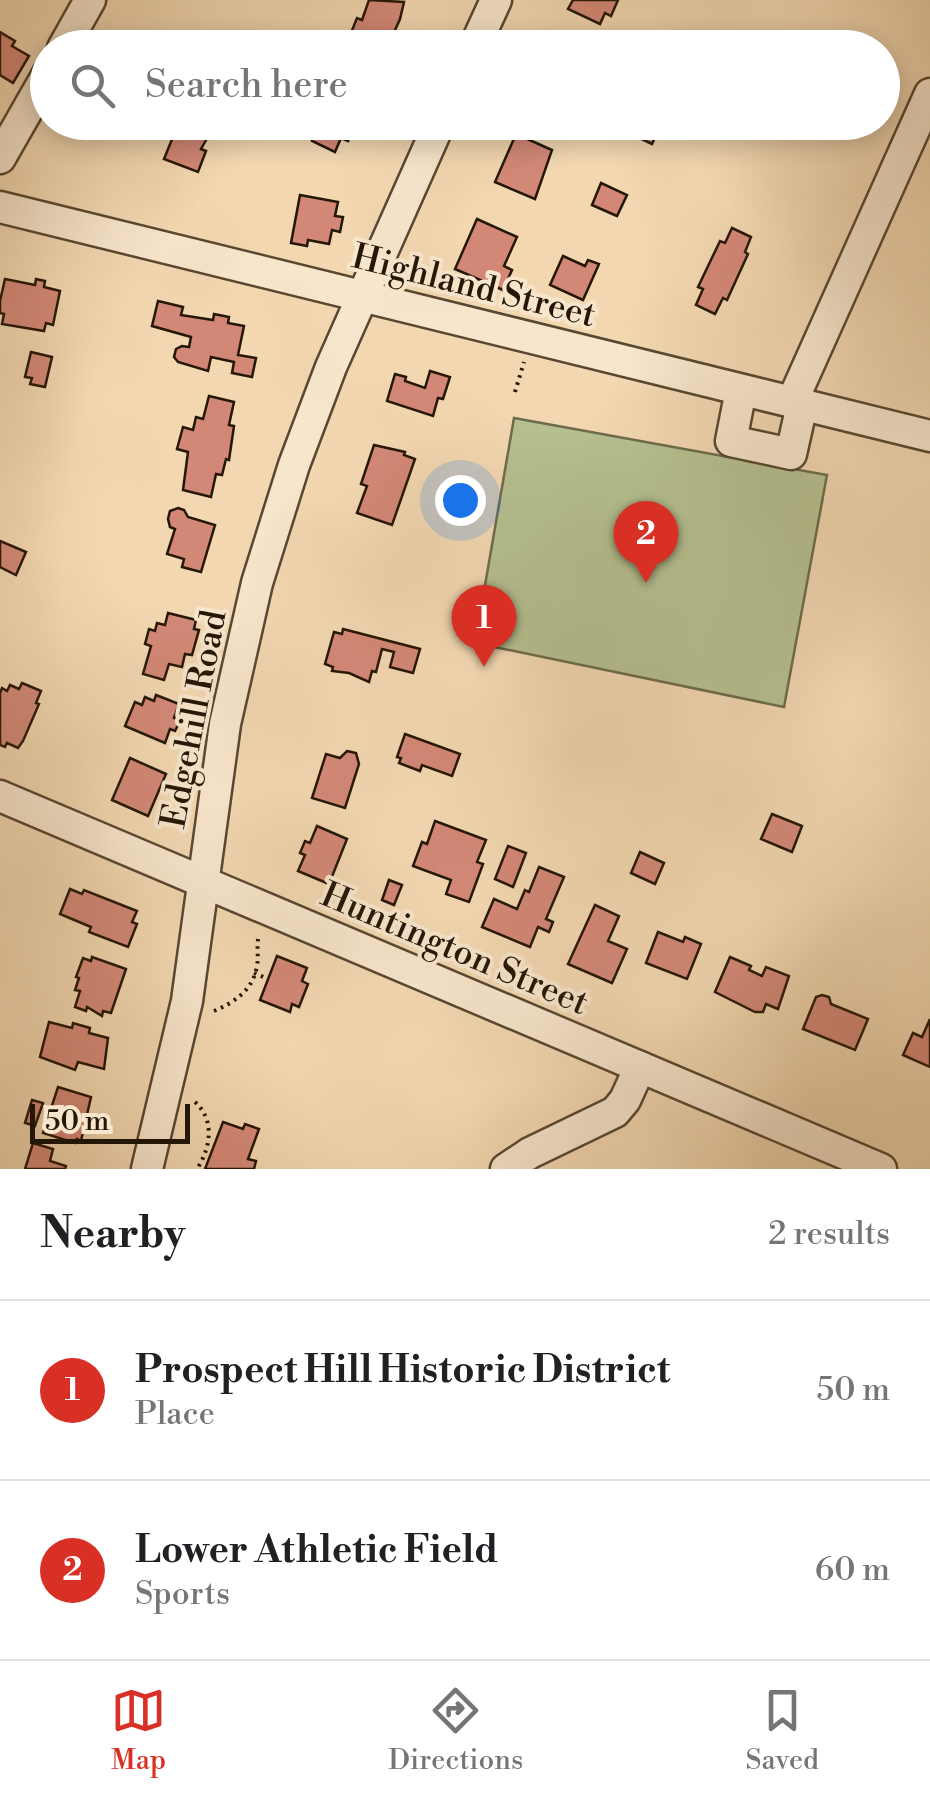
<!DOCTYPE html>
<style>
body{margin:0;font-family:"Libre Bodoni",serif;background:#f2f2f2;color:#202124}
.scale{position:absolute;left:30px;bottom:25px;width:160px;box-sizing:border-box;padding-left:10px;border:5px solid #251706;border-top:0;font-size:28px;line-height:35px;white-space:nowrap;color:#251706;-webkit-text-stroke:8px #f7e5cc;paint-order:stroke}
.you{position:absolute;left:460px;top:500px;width:35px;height:35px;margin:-25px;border:8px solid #fff;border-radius:50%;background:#1a73e8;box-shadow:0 0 0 15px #1a73e833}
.badge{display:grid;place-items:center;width:65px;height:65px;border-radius:50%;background:#d93025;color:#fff;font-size:32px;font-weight:700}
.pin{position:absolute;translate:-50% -82px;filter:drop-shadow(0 2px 5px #0008)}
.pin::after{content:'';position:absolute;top:52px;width:35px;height:30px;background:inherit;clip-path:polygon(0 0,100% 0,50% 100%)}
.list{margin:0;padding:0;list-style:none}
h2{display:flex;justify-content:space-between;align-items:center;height:130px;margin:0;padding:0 40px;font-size:42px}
h2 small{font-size:32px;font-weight:400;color:#757577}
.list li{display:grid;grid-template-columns:65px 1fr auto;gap:30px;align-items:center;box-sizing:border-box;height:180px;padding:0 40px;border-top:2px solid #e0e0e0}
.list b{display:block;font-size:38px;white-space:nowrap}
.list p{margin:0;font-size:32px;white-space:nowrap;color:#757577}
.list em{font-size:32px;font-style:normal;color:#757577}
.icon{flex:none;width:55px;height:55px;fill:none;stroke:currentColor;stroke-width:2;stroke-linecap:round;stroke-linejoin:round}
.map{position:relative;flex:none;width:930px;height:1169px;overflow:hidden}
.search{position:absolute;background:#fff;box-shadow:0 5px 25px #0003;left:30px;right:30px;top:30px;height:110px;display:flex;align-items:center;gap:25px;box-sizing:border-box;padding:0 35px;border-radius:55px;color:#757577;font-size:38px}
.sheet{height:490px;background:#fff}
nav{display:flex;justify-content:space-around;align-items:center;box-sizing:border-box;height:140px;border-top:2px solid #e0e0e0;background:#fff;font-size:28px;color:#757577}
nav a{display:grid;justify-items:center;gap:5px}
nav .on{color:#d93025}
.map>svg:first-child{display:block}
</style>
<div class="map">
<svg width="930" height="1169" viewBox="0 0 930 1169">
<rect width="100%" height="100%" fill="#f2d7b1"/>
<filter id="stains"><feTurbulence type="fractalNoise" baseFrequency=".002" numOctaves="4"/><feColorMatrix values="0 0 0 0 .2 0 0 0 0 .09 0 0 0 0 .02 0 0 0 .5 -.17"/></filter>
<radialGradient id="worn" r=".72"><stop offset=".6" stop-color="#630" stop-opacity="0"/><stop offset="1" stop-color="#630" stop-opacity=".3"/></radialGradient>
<path fill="#b5bf90" stroke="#6d6b4b" stroke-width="2.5" d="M 514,418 L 827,475 L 784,707 L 475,643 Z"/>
<g fill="#d38877" stroke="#251706" stroke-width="2.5">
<path d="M 369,0 L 404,2 L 400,19 L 387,48 L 351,48 L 346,45 L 357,18 L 362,20 Z"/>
<path d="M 573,0 L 618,0 L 611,16 L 605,13 L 600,24 L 568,9 Z"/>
<path d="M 0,32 L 15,41 L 12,46 L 29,56 L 13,83 L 0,75 Z"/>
<path d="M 183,35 L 202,42 L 200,48 L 178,48 Z"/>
<path d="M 179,122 L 213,122 L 214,126 L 201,149 L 206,151 L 198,172 L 164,159 Z"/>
<path d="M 307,122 L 362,122 L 359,129 L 354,126 L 348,141 L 341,138 L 335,152 L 312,141 L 318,128 Z"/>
<path d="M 636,122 L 662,122 L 652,144 L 631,134 Z"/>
<path d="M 516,134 L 552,150 L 535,199 L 495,182 Z"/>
<path d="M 601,183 L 627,195 L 617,216 L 592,205 Z"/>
<path d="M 300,195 L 338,202 L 335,216 L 343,217 L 340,232 L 332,230 L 329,244 L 308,240 L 307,246 L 291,243 Z"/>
<path d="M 477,219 L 517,237 L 504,266 L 512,270 L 503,290 L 455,269 Z"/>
<path d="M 732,228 L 751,237 L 745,252 L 748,254 L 727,300 L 723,298 L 715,314 L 696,305 L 703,289 L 698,287 L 720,241 L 725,243 Z"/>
<path d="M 563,256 L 585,266 L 588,260 L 599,264 L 583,300 L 550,285 Z"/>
<path d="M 5,279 L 35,285 L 36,279 L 45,281 L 44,287 L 60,291 L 53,325 L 46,323 L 44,331 L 2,324 L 4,314 L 0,313 L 0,301 Z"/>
<path d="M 158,301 L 183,307 L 181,315 L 213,320 L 214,314 L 229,317 L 228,323 L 244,326 L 238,355 L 256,358 L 252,377 L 232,373 L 234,362 L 211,357 L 208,371 L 178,362 L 174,357 L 176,349 L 182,346 L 189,347 L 191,337 L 152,326 Z"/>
<path d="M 31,352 L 52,357 L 45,387 L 30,384 L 32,378 L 25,377 Z"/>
<path d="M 430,371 L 450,377 L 443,399 L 438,398 L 433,416 L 387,401 L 395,374 L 406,377 L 405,381 L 425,388 Z"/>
<path d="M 209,396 L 234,402 L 229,425 L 234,426 L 229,460 L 226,459 L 222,475 L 216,474 L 211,497 L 183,490 L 188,452 L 177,449 L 183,427 L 193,430 L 196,417 L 203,419 Z"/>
<path d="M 374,445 L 405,452 L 404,455 L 415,459 L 392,525 L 357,513 L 367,486 L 361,484 Z"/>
<path d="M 178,508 L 184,510 L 188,517 L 215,525 L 201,572 L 182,567 L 184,559 L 167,554 L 175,529 L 170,527 L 168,519 L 170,511 Z"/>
<path d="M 0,541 L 26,552 L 16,575 L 0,567 Z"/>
<path d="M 168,613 L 196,620 L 194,629 L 199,630 L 192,655 L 185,654 L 182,667 L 169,664 L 164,680 L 143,674 L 151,646 L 145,644 L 149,629 L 155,631 L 157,623 L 165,625 Z"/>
<path d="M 343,629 L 420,649 L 413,673 L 390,667 L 394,652 L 382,649 L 376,672 L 372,671 L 369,682 L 349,673 L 332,671 L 333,667 L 325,664 L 334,632 L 342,634 Z"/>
<path d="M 22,683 L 41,691 L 36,703 L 39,704 L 23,741 L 18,748 L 7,743 L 5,747 L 0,745 L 0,693 L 2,688 L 7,691 L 10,685 L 19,689 Z"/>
<path d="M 156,695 L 179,704 L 174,718 L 180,721 L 175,731 L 170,729 L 165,743 L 125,726 L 135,702 L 142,705 L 145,697 L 154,701 Z"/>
<path d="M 405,734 L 460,754 L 452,776 L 422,765 L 420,771 L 399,763 L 401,758 L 397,757 Z"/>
<path d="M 347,751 L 356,753 L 359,764 L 345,808 L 312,798 L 326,754 L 340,758 Z"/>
<path d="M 130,758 L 166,774 L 148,816 L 112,800 Z"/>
<path d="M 772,814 L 802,826 L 792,852 L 761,839 Z"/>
<path d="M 435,821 L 486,840 L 477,862 L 483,864 L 469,902 L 446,894 L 451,880 L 413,866 L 422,842 L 427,844 Z"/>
<path d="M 317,826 L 347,839 L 329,884 L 298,871 L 305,855 L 300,853 L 305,841 L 310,843 Z"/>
<path d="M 508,846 L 526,853 L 513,887 L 495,879 Z"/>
<path d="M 640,852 L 664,863 L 655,884 L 631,873 Z"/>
<path d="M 539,867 L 564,877 L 546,919 L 553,922 L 549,932 L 538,927 L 530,947 L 482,927 L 494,899 L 517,909 L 525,890 L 529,892 Z"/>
<path d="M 389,880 L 402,885 L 394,905 L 382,900 Z"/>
<path d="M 70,889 L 82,894 L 84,890 L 137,911 L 132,922 L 137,924 L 128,947 L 89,932 L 91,927 L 60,914 Z"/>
<path d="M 595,905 L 619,916 L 608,941 L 627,949 L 612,983 L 568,964 Z"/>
<path d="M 658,932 L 683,942 L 685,937 L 701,944 L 687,979 L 646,963 Z"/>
<path d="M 277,956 L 307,968 L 302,981 L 308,984 L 299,1007 L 292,1004 L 290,1012 L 260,1000 Z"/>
<path d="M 92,957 L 126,969 L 111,1013 L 103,1011 L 102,1016 L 87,1007 L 86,1011 L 75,1007 L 80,991 L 75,990 L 79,978 L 76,977 L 83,958 L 91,961 Z"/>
<path d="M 730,957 L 751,966 L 749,970 L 762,976 L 766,967 L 789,976 L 778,1009 L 766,1004 L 763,1012 L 755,1012 L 715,992 Z"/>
<path d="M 822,995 L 829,997 L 831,1004 L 868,1019 L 855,1050 L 803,1029 L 816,997 Z"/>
<path d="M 930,1019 L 930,1067 L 903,1055 L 913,1033 L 922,1037 Z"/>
<path d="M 49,1022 L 72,1028 L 73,1023 L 90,1028 L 89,1033 L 108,1038 L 104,1069 L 78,1062 L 75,1070 L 40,1057 Z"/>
<path d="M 58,1087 L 91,1097 L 81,1141 L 77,1139 L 75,1143 L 43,1133 Z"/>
<path d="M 32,1100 L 43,1103 L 35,1126 L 25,1123 Z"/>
<path d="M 223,1122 L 243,1129 L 245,1124 L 259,1129 L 248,1159 L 256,1161 L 254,1169 L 205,1169 Z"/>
<path d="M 33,1143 L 53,1149 L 50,1161 L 66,1166 L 65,1169 L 25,1169 Z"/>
</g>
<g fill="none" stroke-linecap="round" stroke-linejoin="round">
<g stroke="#584731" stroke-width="35">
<g id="minor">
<path d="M 63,48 L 90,0"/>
<path d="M 474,48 L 496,0"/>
<path d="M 0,158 L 48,74"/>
<path d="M 0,207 L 930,436"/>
<path d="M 741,390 L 731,441 L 791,454 L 802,405"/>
<path d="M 792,402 L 930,94"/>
<path d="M 0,796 L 881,1169"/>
<path d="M 147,1169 L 187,1001 L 225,724 L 257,583 L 294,465 L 331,367 L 440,122"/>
<path d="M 506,1169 L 530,1153 L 615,1112 L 625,1100 L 640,1067"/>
</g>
</g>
<g stroke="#251706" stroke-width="4" stroke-dasharray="2.5 5" stroke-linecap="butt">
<path d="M 515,392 L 524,362"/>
<path d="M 254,973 L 268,979"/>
<path d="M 214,1011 C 235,1002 253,990 257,966 C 259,954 256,946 259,934"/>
<path d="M 195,1102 C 215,1120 211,1147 197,1169"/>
</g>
<use href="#minor" stroke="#f7e5cc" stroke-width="30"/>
</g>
<g text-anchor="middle" stroke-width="8" stroke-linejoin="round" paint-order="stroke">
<g font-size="35" fill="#251706" stroke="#f7e5cc">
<text transform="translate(474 285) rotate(14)" y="12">Highland Street</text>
<text transform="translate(193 719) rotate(-79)" y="12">Edgehill Road</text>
<text transform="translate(455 948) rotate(23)" y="12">Huntington Street</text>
</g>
</g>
<rect width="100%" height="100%" filter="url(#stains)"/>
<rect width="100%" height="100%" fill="url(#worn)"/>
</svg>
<div class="scale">50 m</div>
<div class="you"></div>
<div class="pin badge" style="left:484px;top:667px">1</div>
<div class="pin badge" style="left:646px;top:583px">2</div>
<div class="search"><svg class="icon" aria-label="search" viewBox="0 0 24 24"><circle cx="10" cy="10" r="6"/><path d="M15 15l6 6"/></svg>Search here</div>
</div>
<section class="sheet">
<h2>Nearby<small>2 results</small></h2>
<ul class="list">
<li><span class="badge">1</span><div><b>Prospect Hill Historic District</b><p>Place</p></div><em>50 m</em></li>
<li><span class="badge">2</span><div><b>Lower Athletic Field</b><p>Sports</p></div><em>60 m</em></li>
</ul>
</section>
<nav>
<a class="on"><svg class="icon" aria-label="map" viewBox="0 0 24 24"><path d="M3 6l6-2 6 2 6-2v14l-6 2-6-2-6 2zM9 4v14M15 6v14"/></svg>Map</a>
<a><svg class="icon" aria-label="directions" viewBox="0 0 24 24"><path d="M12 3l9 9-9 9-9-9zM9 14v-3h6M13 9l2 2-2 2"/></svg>Directions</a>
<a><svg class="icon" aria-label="saved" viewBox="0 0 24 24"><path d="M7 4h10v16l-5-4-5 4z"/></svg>Saved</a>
</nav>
